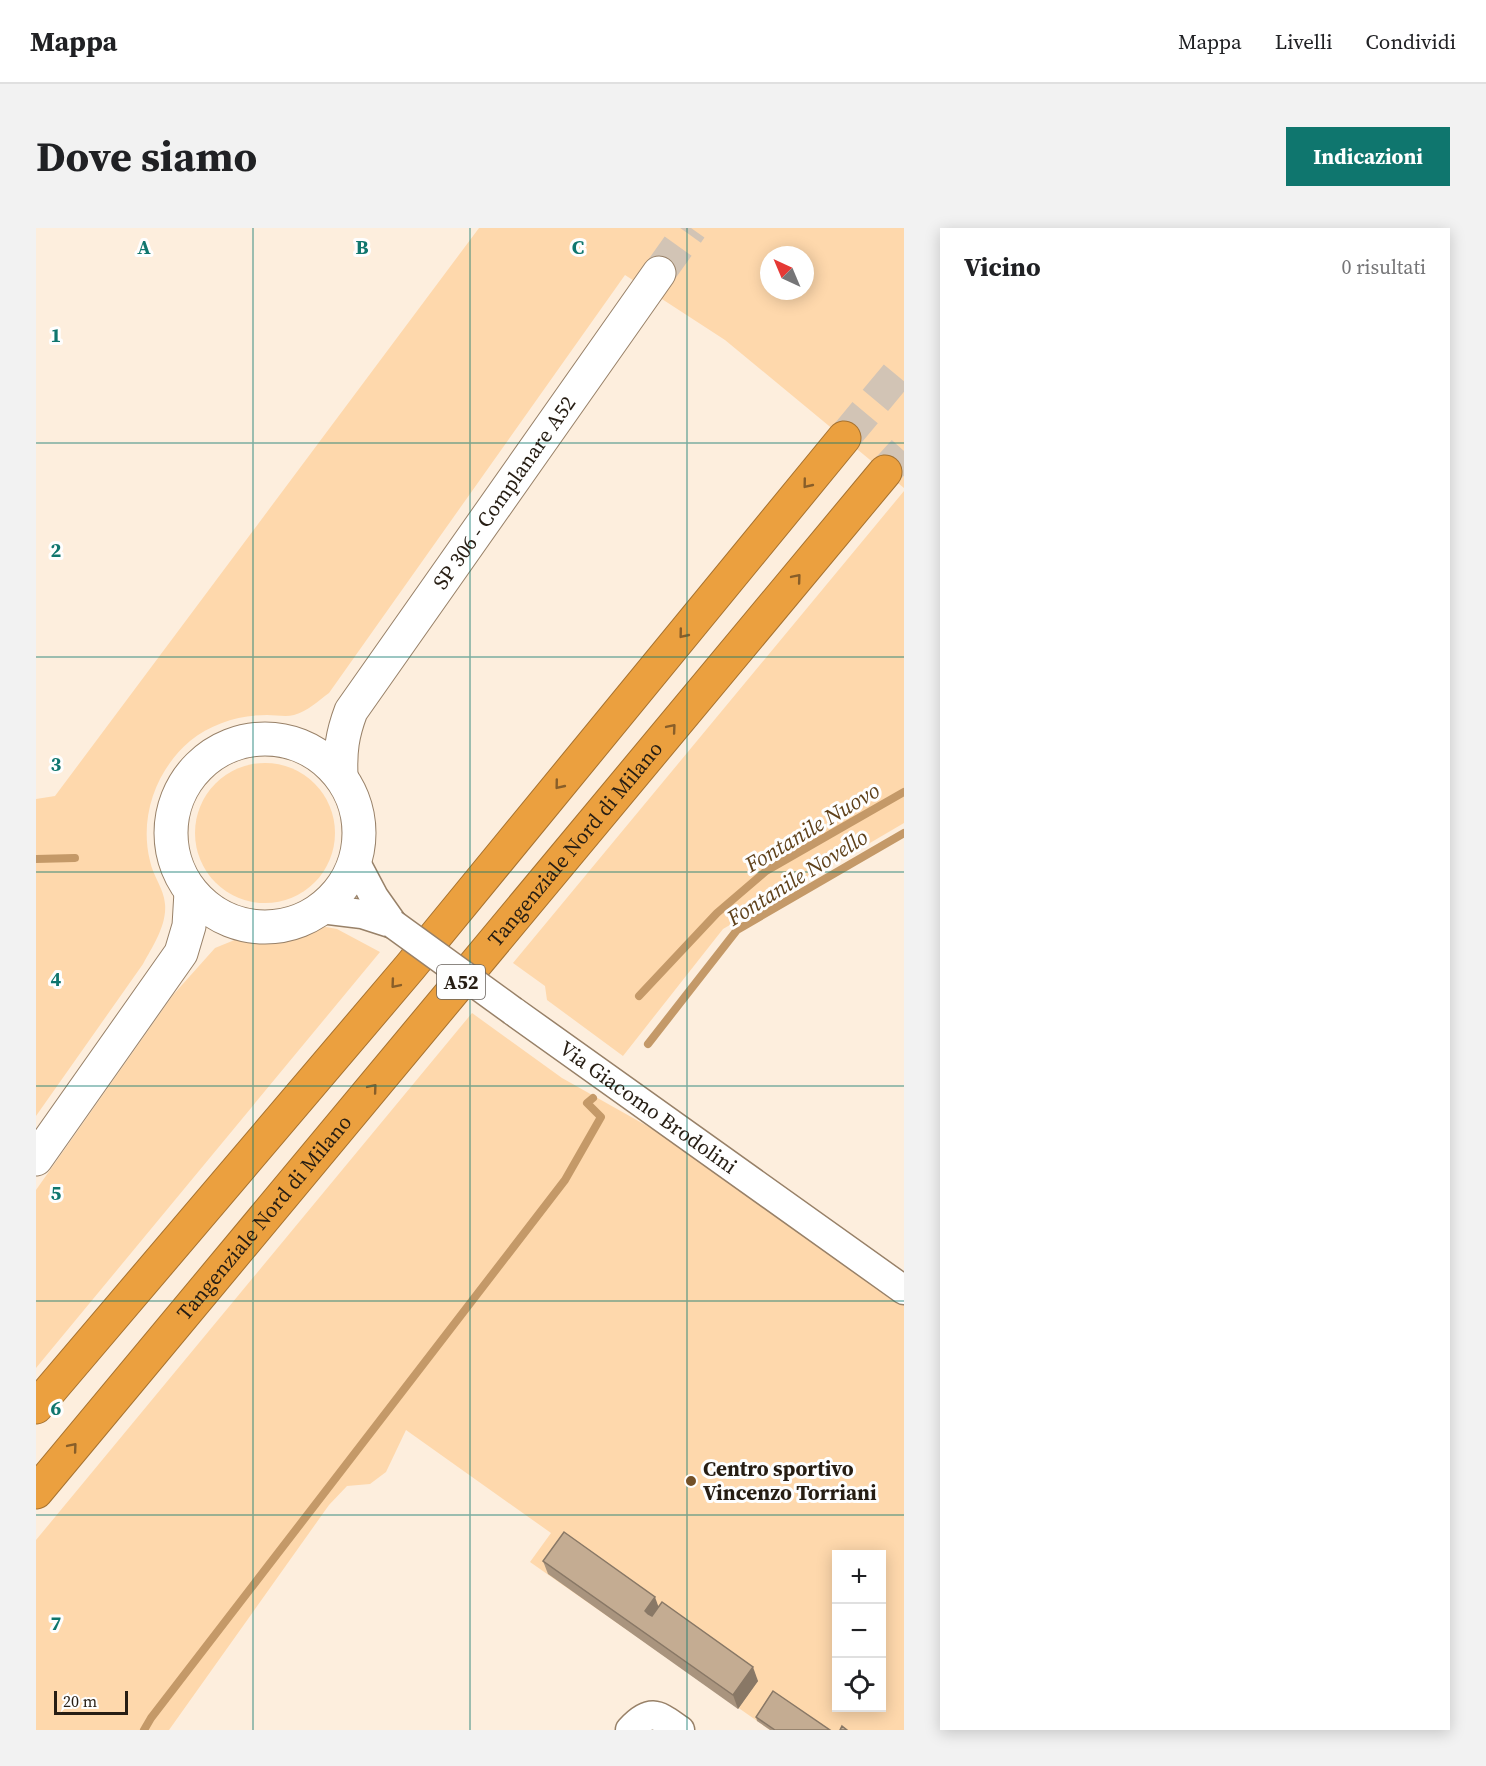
<!DOCTYPE html>
<html lang="it">
<meta charset="utf-8">
<style>
body{margin:0;font-family:"Source Serif 4",serif;background:#f2f2f2;color:#202124}
.controls{position:absolute;right:18px;bottom:18px;display:grid;overflow:hidden;border-radius:0px;box-shadow:0 3px 15px #0003}
.controls button{width:54px;height:54px;display:grid;place-items:center;padding:0;border:0;border-bottom:2px solid #e0e0e0;background:#fff;color:#202124;font:30px sans-serif}
.compass{position:absolute;left:724px;top:18px;width:54px;height:54px;border-radius:50%;background:#fff;box-shadow:0 3px 15px #0003;rotate:316deg}
.scale{position:absolute;left:18px;bottom:15px;width:74px;box-sizing:border-box;padding-left:6px;border:3px solid #261d13;border-top:0;font-size:16px;line-height:21px;white-space:nowrap;color:#261d13;-webkit-text-stroke:4px #fefefe;paint-order:stroke}
.list{margin:0;padding:0;list-style:none}
h2{display:flex;justify-content:space-between;align-items:center;height:78px;margin:0;padding:0 24px;font-size:26px}
h2 small{font-size:20px;font-weight:400;color:#757577}
.icon{flex:none;width:33px;height:33px;fill:none;stroke:currentColor;stroke-width:2;stroke-linecap:round;stroke-linejoin:round}
.map{position:relative;flex:none;width:868px;height:1502px;overflow:hidden;border-radius:0px}
header{display:flex;align-items:center;gap:36px;box-sizing:border-box;height:84px;padding:0 30px;background:#fff;border-bottom:2px solid #e0e0e0}
header strong{font-size:28px}
nav{display:flex;gap:33px;margin-inline-start:auto;font-size:21px}
.intro{display:flex;align-items:center;justify-content:space-between;box-sizing:border-box;height:144px;padding:0 36px}
h1{margin:0;font-size:42px}
.button{padding:15px 27px;border-radius:0px;background:#0f766e;color:#fff;font-size:21px;font-weight:700}
main{display:flex;gap:36px;padding:0 36px}
aside{flex:1;background:#fff;border-radius:0px;box-shadow:0 3px 15px #0003}
.map>svg:first-child{display:block}
</style>
<header>
<strong>Mappa</strong>
<nav><a>Mappa</a><a>Livelli</a><a>Condividi</a></nav>
</header>
<div class="intro"><h1>Dove siamo</h1><a class="button">Indicazioni</a></div>
<main>
<div class="map">
<svg width="868" height="1502" viewBox="0 0 868 1502">
<rect width="100%" height="100%" fill="#fdeedd"/>
<g fill="#fed8ac" fill-rule="evenodd">
<path d="M 443,0 L 868,0 L 868,260 L 689,112 L 589,47 L 293,465 C 282,473 272,483 258,487 C 250,489 240,487 231,487 C 204,487 176,495 154,513 C 120,542 103,589 114,633 C 117,648 128,661 129,676 C 131,697 117,718 107,736 L 0,888 L 0,571 L 19,568 ZM 733,27 L 769,27 L 769,63 L 733,63 Z"/>
<path d="M 868,263 L 868,595 L 687,701 L 587,828 L 511,772 L 509,758 L 477,735 Z"/>
<circle cx="229" cy="605" r="70"/>
<path d="M 290,699 L 301,701 L 344,724 L 0,1140 L 0,962 L 137,767 L 179,720 L 201,711 L 230,713 L 247,711 L 263,707 L 279,700 Z"/>
<path d="M 436,785 L 526,850 L 629,908 L 868,1076 L 868,1502 L 734,1502 L 494,1334 L 515,1305 L 370,1202 L 350,1244 L 334,1256 L 311,1258 L 293,1277 L 133,1502 L 0,1502 L 0,1312 ZM 800,1326 L 846,1326 L 846,1480 L 800,1480 Z"/>
</g>
<g fill="none" stroke-linecap="round" stroke-linejoin="round">
<g stroke="#c49968" stroke-width="8">
<path d="M 0,631 L 39,630"/>
<path d="M 603,768 L 681,685 L 730,643 L 868,564"/>
<path d="M 612,816 L 701,702 L 868,605"/>
<path d="M 108,1502 L 115,1490 L 529,952 L 565,889 L 551,875 L 557,870"/>
</g>
<path stroke="#d2c4b5" stroke-width="33" stroke-dasharray="33 16" stroke-linecap="butt" d="M 623,45 L 655,0"/>
<g stroke="#d2c4b5" stroke-width="33" stroke-dasharray="33 16" stroke-linecap="butt">
<path d="M 808,210 L 868,138"/>
<path d="M 849,244 L 868,223"/>
</g>
<g stroke="#988168" stroke-width="31">
<g id="minor">
<path d="M 319,633 L 338,669 L 357,696"/>
<path d="M 285,681 L 326,686 L 357,696"/>
<path id="s1" d="M 477,783 L 868,1062"/>
<path d="M 594,1502 C 615,1479 622,1487 644,1502"/>
</g>
</g>
<g stroke="#988168" stroke-width="35">
<g id="secondary">
<circle cx="229" cy="605" r="94"/>
<path id="s2" d="M 305,548 C 304,523 306,507 315,483 L 623,45"/>
<path d="M 0,931 L 145,725 L 153,698 L 155,664"/>
</g>
</g>
<g stroke="#a67230" stroke-width="35">
<g id="motorway">
<path d="M 0,1179 L 374,739 L 808,210"/>
<path id="s3" d="M 0,1264 L 849,244"/>
</g>
</g>
<use href="#minor" stroke="#fff" stroke-width="28"/>
<use href="#secondary" stroke="#fff" stroke-width="33"/>
<use href="#motorway" stroke="#eba03f" stroke-width="33"/>
<g stroke="#988168" stroke-width="31" stroke-linecap="butt">
<path id="minor-bridge" d="M 357,696 L 477,783"/>
</g>
<use href="#minor-bridge" stroke="#fff" stroke-width="28"/>
</g>
<g fill="#a9947e">
<path d="M 507,1333 L 623,1378 L 722,1453 L 702,1481 L 512,1346 Z"/>
<path d="M 720,1489 L 794,1502 L 734,1502 L 721,1493 Z"/>
</g>
<g fill="#897866">
<path d="M 619,1369 L 624,1383 L 614,1397 L 609,1383 Z"/>
<path d="M 717,1439 L 722,1453 L 702,1481 L 697,1467 Z"/>
</g>
<g fill="#c4ac92" stroke="#897866" stroke-width="1.5">
<path d="M 528,1304 L 619,1369 L 609,1383 L 612,1386 L 616,1388 L 626,1374 L 717,1439 L 697,1467 L 507,1333 Z"/>
<path d="M 737,1463 L 794,1502 L 739,1502 L 720,1489 Z"/>
<path d="M 806,1498 L 811,1502 L 804,1502 Z"/>
</g>
<defs><path id="oneway-chevron" d="M-2-3.5L2.5 0L-2 3.5" fill="none" stroke-width="1.6" stroke-linecap="round" stroke-linejoin="round" transform="scale(1.5)"/></defs>
<g stroke="#885e29">
<use href="#oneway-chevron" transform="translate(771 256) rotate(129)"/>
<use href="#oneway-chevron" transform="translate(761 350) rotate(-50)"/>
<use href="#oneway-chevron" transform="translate(647 406) rotate(129)"/>
<use href="#oneway-chevron" transform="translate(636 500) rotate(-50)"/>
<use href="#oneway-chevron" transform="translate(523 557) rotate(129)"/>
<use href="#oneway-chevron" transform="translate(359 756) rotate(130)"/>
<use href="#oneway-chevron" transform="translate(337 860) rotate(-50)"/>
<use href="#oneway-chevron" transform="translate(37 1219) rotate(-50)"/>
</g>
<path fill="none" stroke="#0f766e" stroke-width="1.5" stroke-opacity="0.55" d="M 217,0 L 217,1502M 434,0 L 434,1502M 651,0 L 651,1502M 0,215 L 868,215M 0,429 L 868,429M 0,644 L 868,644M 0,858 L 868,858M 0,1073 L 868,1073M 0,1287 L 868,1287"/>
<circle fill="#725028" stroke="#fefefe" stroke-width="2" cx="655" cy="1253" r="6"/>
<g text-anchor="middle" stroke-width="6" stroke-linejoin="round" paint-order="stroke">
<rect fill="#fefefe" stroke="#67605a" stroke-width="1.5" x="401" y="737" width="48" height="34" rx="4.5"/>
<g font-size="20" font-weight="bold" fill="#261d13">
<text x="425" y="761">A52</text>
</g>
<g font-size="21" fill="#261d13" stroke="#fefefe">
<text dy="7" stroke="none"><textPath href="#s2" startOffset="333">SP 306 - Complanare A52</textPath></text>
<text dy="7" stroke="none"><textPath href="#s3" startOffset="843">Tangenziale Nord di Milano</textPath></text>
<text dy="7" stroke="none"><textPath href="#s1" startOffset="166">Via Giacomo Brodolini</textPath></text>
<text dy="7" stroke="none"><textPath href="#s3" startOffset="357">Tangenziale Nord di Milano</textPath></text>
</g>
<g font-size="21" font-weight="bold" fill="#261d13" stroke="#fefefe" text-anchor="start">
<text x="667" y="1248">Centro sportivo<tspan x="667" dy="24">Vincenzo Torriani</tspan></text>
</g>
<g font-size="22" font-style="italic" fill="#5f411a" stroke="#fefefe">
<text transform="translate(776 599) rotate(-31)" y="8">Fontanile Nuovo</text>
<text transform="translate(761 649) rotate(-32)" y="8">Fontanile Novello</text>
</g>
</g>
<g font-size="20" text-anchor="middle" font-weight="bold" fill="#0f766e" stroke="#fefefe" stroke-width="6" stroke-linejoin="round" paint-order="stroke">
<text x="108" y="26">A</text>
<text x="326" y="26">B</text>
<text x="542" y="26">C</text>
<text x="20" y="114">1</text>
<text x="20" y="329">2</text>
<text x="20" y="543">3</text>
<text x="20" y="758">4</text>
<text x="20" y="972">5</text>
<text x="20" y="1187">6</text>
<text x="20" y="1402">7</text>
</g>
</svg>
<div class="controls">
<button>+</button>
<button>−</button>
<button><svg class="icon" aria-label="locate" viewBox="0 0 24 24"><circle cx="12" cy="12" r="6"/><path d="M12 2v4M12 18v4M2 12h4M18 12h4"/></svg></button>
</div>
<svg class="compass" viewBox="-18 -18 36 36"><path d="M0-13l5 13h-10z" fill="#e53935"/><path d="M0 13l5-13h-10z" fill="#757577"/></svg>
<div class="scale">20 m</div>
</div>
<aside>
<h2>Vicino<small>0 risultati</small></h2>
<ul class="list">
</ul>
</aside>
</main>
